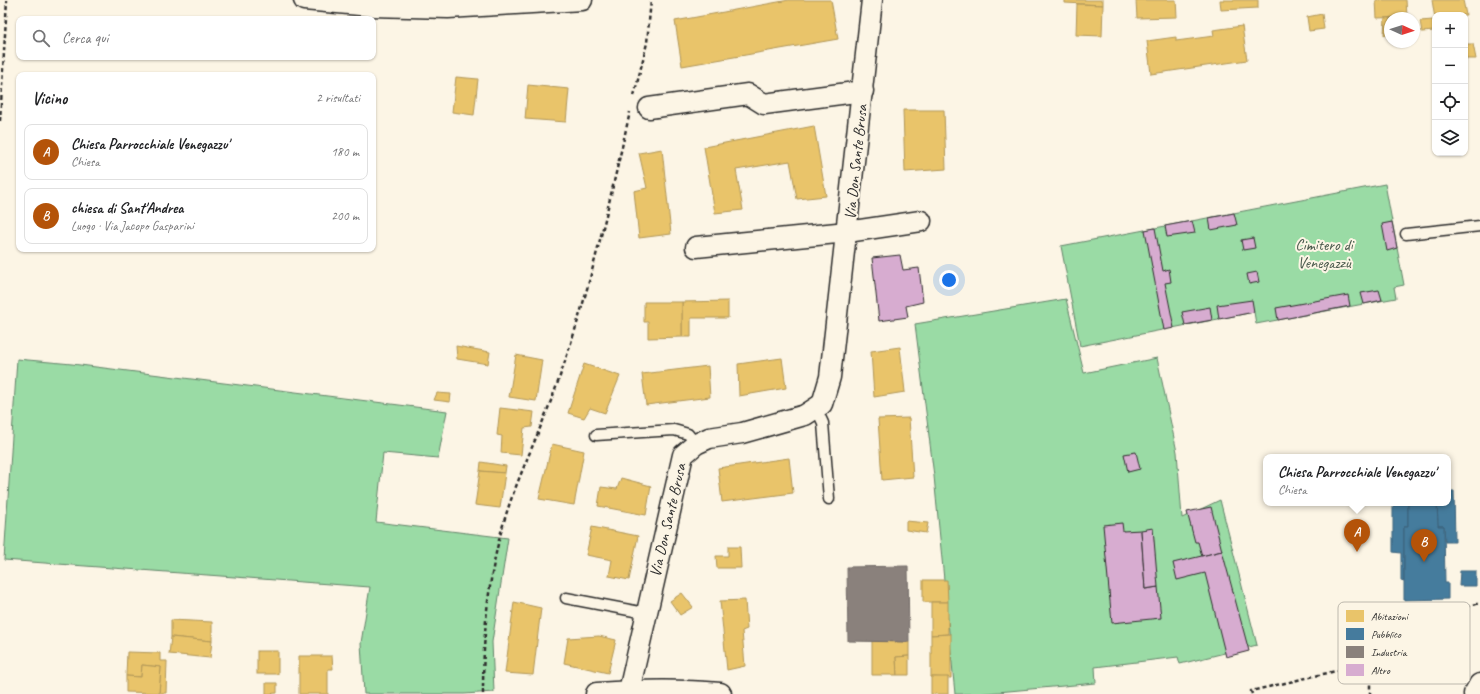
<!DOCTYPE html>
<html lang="it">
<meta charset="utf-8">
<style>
body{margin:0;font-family:Caveat,sans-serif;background:#f2f2f2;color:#202124}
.controls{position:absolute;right:12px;top:12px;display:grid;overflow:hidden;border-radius:8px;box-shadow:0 1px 3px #0004}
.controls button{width:36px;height:36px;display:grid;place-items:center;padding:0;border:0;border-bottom:1px solid #e0e0e0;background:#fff;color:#202124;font:20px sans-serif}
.compass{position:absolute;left:1384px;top:12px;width:36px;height:36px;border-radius:50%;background:#fff;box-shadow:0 1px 3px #0004;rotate:93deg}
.you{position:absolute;left:949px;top:280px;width:14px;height:14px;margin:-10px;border:3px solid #fff;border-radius:50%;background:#1a73e8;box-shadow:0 0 0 6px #1a73e833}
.badge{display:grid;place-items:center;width:26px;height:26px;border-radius:50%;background:#b45309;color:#fff;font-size:13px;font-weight:700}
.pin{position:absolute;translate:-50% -33px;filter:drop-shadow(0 1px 2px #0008)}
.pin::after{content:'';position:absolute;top:21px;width:14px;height:12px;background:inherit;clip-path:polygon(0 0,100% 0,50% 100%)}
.popup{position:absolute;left:1263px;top:454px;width:188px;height:52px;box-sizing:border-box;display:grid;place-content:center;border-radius:8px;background:#fff;filter:drop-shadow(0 1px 3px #0005);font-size:13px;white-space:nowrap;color:#757577}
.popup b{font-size:15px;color:#202124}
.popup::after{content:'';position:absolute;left:50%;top:100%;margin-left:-8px;border:8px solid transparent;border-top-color:#fff}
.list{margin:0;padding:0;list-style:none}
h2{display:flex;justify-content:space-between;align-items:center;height:52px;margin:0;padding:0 16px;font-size:17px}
h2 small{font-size:13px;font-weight:400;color:#757577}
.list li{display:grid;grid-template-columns:26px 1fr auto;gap:12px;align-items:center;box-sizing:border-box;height:56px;margin:0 8px 8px;padding:0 8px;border:1px solid #e0e0e0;border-radius:8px}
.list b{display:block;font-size:15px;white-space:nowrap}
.list p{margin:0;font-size:13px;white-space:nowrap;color:#757577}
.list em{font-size:13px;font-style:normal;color:#757577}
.icon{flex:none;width:22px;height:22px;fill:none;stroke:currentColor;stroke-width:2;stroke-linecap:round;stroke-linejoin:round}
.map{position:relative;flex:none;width:1480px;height:694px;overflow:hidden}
.search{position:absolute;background:#fff;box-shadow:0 1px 3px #0004;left:16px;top:16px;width:360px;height:44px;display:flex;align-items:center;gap:10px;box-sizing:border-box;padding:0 14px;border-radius:8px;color:#757577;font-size:15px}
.panel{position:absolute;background:#fff;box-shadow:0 1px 3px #0004;left:16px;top:72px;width:360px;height:180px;border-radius:8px}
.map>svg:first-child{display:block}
</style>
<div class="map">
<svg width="1480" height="694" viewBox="0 0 1480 694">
<rect width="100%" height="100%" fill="#fcf5e5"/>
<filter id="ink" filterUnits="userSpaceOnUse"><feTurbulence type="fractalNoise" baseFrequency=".025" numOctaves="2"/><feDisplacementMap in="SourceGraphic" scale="8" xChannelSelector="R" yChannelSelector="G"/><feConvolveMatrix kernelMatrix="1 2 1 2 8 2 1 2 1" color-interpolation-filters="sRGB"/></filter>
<g filter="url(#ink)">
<g fill="#9adba5" stroke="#628368">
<path d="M 1385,184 L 1404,285 L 1394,287 L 1396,298 L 1256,324 L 1254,312 L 1080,346 L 1061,246 Z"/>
<path d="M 1066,299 L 1084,373 L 1157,358 L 1177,452 L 1182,518 L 1220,500 L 1257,645 L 1180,664 L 1178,657 L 1095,667 L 1096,683 L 976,694 L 955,694 L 934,476 L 915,324 Z"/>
<path d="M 17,359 L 72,364 L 447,411 L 438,458 L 383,453 L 376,522 L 508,538 L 492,642 L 494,692 L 464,694 L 364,694 L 361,643 L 370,587 L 4,560 Z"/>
</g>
<g fill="#e9c46a" stroke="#b09657">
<path d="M 789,0 L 831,0 L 838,39 L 682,66 L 675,21 Z"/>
<path d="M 1065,0 L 1103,0 L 1103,5 L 1065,3 Z"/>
<path d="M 1136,0 L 1176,0 L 1177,17 L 1137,18 Z"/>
<path d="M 1220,0 L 1258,0 L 1258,8 L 1221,10 Z"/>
<path d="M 1376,0 L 1406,0 L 1407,17 L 1377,18 Z"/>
<path d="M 1432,0 L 1463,0 L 1466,15 L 1435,15 L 1435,19 Z"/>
<path d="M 1077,4 L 1103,5 L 1102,36 L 1076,35 Z"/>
<path d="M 1322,14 L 1324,29 L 1309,31 L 1307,17 Z"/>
<path d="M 1407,17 L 1390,18 L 1390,34 L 1384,35 L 1385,18 Z"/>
<path d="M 1433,20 L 1434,31 L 1422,32 L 1420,21 Z"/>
<path d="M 1242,26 L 1247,60 L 1151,74 L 1147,41 L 1176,37 L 1176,41 L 1214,36 L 1213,30 Z"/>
<path d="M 1465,44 L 1473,44 L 1476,59 L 1466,59 Z"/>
<path d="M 456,77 L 478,79 L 474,115 L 452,112 Z"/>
<path d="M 528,85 L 569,89 L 566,122 L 525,119 Z"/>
<path d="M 903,110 L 944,110 L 946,169 L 905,172 Z"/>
<path d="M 814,126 L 826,196 L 797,199 L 790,161 L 736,170 L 743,210 L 715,213 L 704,147 Z"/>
<path d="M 662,149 L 671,234 L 639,238 L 634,191 L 647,188 L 639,153 Z"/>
<path d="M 728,301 L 728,318 L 691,318 L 691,337 L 682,337 L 682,302 Z"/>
<path d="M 644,302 L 682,302 L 682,337 L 648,338 L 648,322 L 644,322 Z"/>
<path d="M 456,346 L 490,352 L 488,364 L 457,359 Z"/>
<path d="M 900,347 L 905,392 L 874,397 L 871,351 Z"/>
<path d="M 516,355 L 542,360 L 536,401 L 509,397 Z"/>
<path d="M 782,358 L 786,388 L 739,396 L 738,364 Z"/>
<path d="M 584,364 L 620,376 L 605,413 L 590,408 L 584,418 L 568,413 Z"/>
<path d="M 708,366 L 710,397 L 646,405 L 642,374 Z"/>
<path d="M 437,393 L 451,394 L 450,402 L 434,400 Z"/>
<path d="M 500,408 L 534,412 L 532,427 L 524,428 L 521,455 L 501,453 L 502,436 L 497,435 Z"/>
<path d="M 909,418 L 913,477 L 882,480 L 878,419 Z"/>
<path d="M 552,444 L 584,451 L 574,505 L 539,499 Z"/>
<path d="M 789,458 L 793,493 L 722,502 L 718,468 Z"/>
<path d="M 481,462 L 506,466 L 505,473 L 480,471 Z"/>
<path d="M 480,471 L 505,473 L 500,508 L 475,505 Z"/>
<path d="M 621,478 L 651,486 L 646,515 L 598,506 L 601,487 L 617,489 Z"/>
<path d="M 906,521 L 928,523 L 926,533 L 906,530 Z"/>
<path d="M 592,527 L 638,536 L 629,580 L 609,576 L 612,560 L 586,555 Z"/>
<path d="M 728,547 L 740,547 L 741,568 L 717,568 L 716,556 L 728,556 Z"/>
<path d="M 923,580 L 947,580 L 948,602 L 923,602 Z"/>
<path d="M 682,593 L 693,607 L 680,615 L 670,601 Z"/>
<path d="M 745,600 L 747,629 L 742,631 L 745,666 L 727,670 L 720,601 Z"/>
<path d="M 514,602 L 541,608 L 533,675 L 505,673 Z"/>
<path d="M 931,602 L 948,602 L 948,634 L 931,635 Z"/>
<path d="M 171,620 L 212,622 L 212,641 L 171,637 Z"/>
<path d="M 951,634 L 951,678 L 931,677 L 931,635 Z"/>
<path d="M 599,636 L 616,640 L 608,673 L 564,663 L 568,638 Z"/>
<path d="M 171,637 L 212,641 L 210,658 L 169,654 Z"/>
<path d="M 872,641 L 909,642 L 909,656 L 896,657 L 897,675 L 872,675 Z"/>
<rect x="257" y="651" width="21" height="23"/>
<path d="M 127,652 L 160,653 L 160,661 L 167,661 L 166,693 L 159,693 L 161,667 L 142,665 L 141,677 L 126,676 Z"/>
<path d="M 299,656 L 332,656 L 333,669 L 328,669 L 328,694 L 299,694 Z"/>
<path d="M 909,656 L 909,675 L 897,675 L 896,657 Z"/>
<path d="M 142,665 L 161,667 L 159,693 L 126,692 L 126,676 L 141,677 Z"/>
<rect x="931" y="677" width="17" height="17"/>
<path d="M 266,683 L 277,683 L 277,693 L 266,694 Z"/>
</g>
<g fill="#457b9d" stroke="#3d637b">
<path d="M 1448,491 L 1454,491 L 1455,542 L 1445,542 L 1444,526 L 1438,526 L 1437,503 L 1448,503 Z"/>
<path d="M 1393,503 L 1408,503 L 1408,527 L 1404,527 L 1404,582 L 1401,581 L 1401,553 L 1393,552 Z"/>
<path d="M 1408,503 L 1437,503 L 1438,526 L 1444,526 L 1445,583 L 1448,583 L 1448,599 L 1404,600 L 1404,527 L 1408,527 Z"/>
<path d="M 1460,571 L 1476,571 L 1476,586 L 1459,586 Z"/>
</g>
<path fill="#8a817c" stroke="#6e6764" d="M 908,566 L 909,642 L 848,641 L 847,567 Z"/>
<g fill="#d7acd0" stroke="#2b2b2b">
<path d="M 1234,213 L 1237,225 L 1211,230 L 1209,218 Z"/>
<path d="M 1192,221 L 1195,233 L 1167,237 L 1165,226 Z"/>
<path d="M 1392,222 L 1397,248 L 1387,251 L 1382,224 Z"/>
<path d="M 1155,228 L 1163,271 L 1169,269 L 1171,282 L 1165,283 L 1174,328 L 1164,330 L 1145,230 Z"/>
<path d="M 1253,238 L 1255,248 L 1243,250 L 1241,240 Z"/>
<path d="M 900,255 L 903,270 L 919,268 L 923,302 L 906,306 L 908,317 L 879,321 L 872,258 Z"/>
<path d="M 1257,272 L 1259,282 L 1249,284 L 1247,274 Z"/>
<path d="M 1379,290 L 1382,300 L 1364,304 L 1361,293 Z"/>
<path d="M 1348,295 L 1350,306 L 1278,320 L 1276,308 Z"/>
<path d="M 1252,300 L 1254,312 L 1219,319 L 1217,305 Z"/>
<path d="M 1210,307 L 1212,320 L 1185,325 L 1182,312 Z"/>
<path d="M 1136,452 L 1140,469 L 1128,472 L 1124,454 Z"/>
<path d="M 1211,507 L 1222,551 L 1202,556 L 1198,542 L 1195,542 L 1187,512 Z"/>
<path d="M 1122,523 L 1123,531 L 1141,530 L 1145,589 L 1158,587 L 1161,618 L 1112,623 L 1103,525 Z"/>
<path d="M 1153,528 L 1158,587 L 1145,589 L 1141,530 Z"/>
<path d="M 1222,551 L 1249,651 L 1226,657 L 1205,573 L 1177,580 L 1173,563 Z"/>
</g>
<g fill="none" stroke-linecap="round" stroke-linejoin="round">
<g stroke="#2b2b2b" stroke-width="13">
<g id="lane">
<path d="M 1406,234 L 1480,226"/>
<path d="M 816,408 L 823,423 L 829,499"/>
<path d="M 596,435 L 674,430 L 688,434 L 696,444"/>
<path d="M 566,598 L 645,613"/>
</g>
</g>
<g stroke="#2b2b2b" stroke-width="23">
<g id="street">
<path d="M 304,0 L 371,6 L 448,8 L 582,0"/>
<path d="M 649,108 L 748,94 L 764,104 L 863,91"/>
<path d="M 696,247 L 847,232 L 921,221"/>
<path d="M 629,691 L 683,455 L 696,444 L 709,438 L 742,433 L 805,415 L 822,404 L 830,377 L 872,0"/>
</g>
</g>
<g stroke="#2b2b2b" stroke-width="25">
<path id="secondary" d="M 597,694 C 638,691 679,690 720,694"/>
</g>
<g stroke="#2b2b2b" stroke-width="25">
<path id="primary" d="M 1475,694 L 1480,685"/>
</g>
<g stroke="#2b2b2b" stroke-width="2.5" stroke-dasharray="4 3" stroke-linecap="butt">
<path d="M 634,96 L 647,43 L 651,0"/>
<path d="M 0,121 L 7,0"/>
<path d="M 1370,663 L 1420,650 L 1446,613 L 1480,603"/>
<path d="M 483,694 C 483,628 489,560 512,497 C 528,454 548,413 562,370 C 591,286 610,199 630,112"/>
<path d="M 1252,694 L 1251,691 L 1370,663 L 1370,694"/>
</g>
<use href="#lane" stroke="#fcf5e5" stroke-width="10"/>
<use href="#street" stroke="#fcf5e5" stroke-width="20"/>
<use href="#secondary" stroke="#fcf5e5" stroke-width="22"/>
<use href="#primary" stroke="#fcf5e5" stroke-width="22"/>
</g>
</g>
<g text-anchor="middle" stroke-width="4" stroke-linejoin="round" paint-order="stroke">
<g font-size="16" fill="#2b2b2b" stroke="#fcf5e5">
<text transform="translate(855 162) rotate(-84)" y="6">Via Don Sante Brusa</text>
<text transform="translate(667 520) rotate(-77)" y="6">Via Don Sante Brusa</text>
</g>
<g font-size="16" fill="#47574a" stroke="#fcf5e5">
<text x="1324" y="250">Cimitero di<tspan x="1324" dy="18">Venegazzù</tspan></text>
</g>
</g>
<rect x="1338" y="602" width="132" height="82" rx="6" fill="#fcf5e5" stroke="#bdb8ad" stroke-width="1"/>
<rect x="1346" y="610" width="18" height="12" fill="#e9c46a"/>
<rect x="1346" y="628" width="18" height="12" fill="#457b9d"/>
<rect x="1346" y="646" width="18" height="12" fill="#8a817c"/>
<rect x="1346" y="664" width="18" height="12" fill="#d7acd0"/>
<g font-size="11" fill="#2b2b2b">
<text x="1371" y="620">Abitazioni</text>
<text x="1371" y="638">Pubblico</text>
<text x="1371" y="656">Industria</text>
<text x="1371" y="674">Altro</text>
</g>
</svg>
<div class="controls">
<button>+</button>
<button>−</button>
<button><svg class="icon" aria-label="locate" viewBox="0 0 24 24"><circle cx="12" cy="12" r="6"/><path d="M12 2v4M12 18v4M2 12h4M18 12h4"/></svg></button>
<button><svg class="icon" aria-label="layers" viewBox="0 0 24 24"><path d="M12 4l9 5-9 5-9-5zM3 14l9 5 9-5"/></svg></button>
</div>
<svg class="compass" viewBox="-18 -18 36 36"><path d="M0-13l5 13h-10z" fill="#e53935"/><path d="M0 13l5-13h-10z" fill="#757577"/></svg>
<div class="you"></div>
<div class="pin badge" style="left:1357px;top:552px">A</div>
<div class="popup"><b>Chiesa Parrocchiale Venegazzu'</b>Chiesa</div>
<div class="pin badge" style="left:1424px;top:562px">B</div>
<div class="search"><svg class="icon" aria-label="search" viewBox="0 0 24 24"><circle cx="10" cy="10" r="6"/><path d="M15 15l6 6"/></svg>Cerca qui</div>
<section class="panel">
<h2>Vicino<small>2 risultati</small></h2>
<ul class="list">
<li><span class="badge">A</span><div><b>Chiesa Parrocchiale Venegazzu'</b><p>Chiesa</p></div><em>180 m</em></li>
<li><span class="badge">B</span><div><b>chiesa di Sant'Andrea</b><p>Luogo · Via Jacopo Gasparini</p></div><em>200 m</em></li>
</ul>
</section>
</div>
